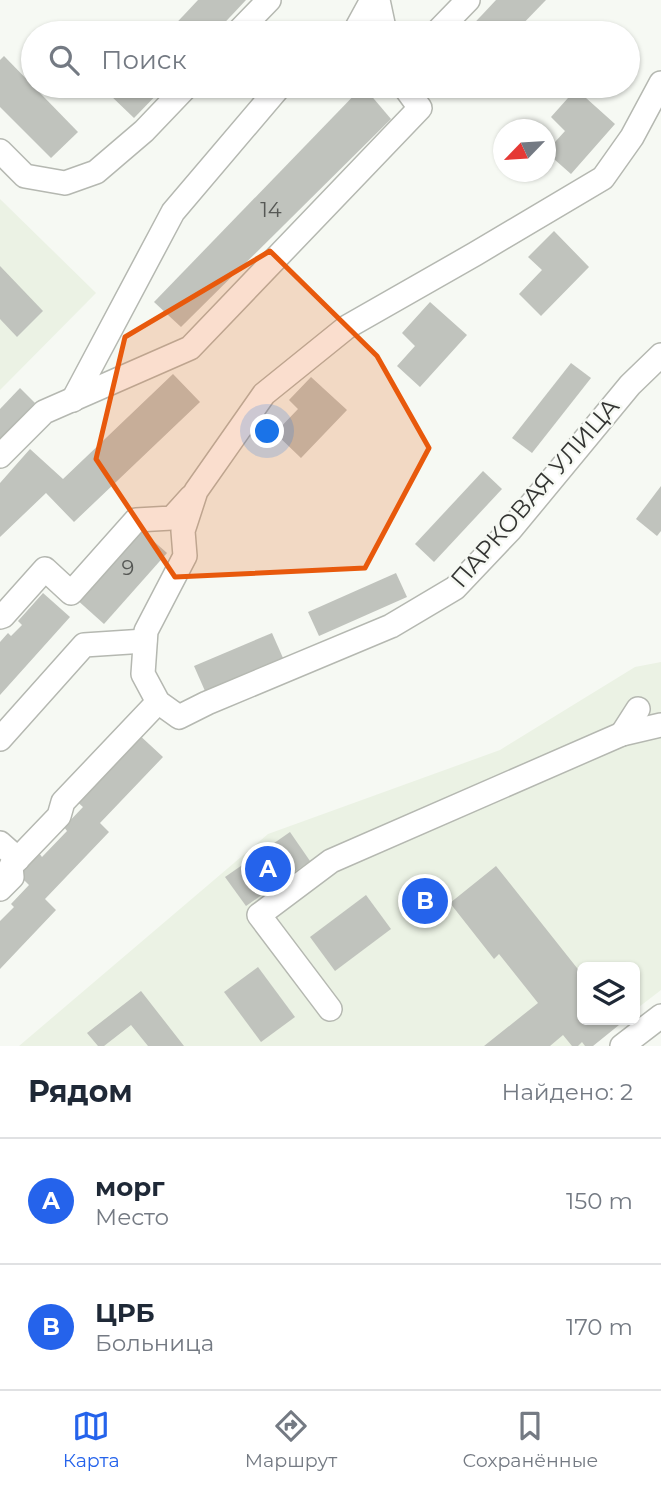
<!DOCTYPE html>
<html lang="ru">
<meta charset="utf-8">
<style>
body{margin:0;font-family:Montserrat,sans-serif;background:#f6f6f7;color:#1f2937}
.controls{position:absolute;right:21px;bottom:21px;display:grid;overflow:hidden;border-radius:10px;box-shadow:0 2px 5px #0004}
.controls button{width:63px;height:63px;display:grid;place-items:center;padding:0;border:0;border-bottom:2px solid #e0e1e3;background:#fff;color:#1f2937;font:35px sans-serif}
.compass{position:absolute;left:493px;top:119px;width:63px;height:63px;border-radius:50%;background:#fff;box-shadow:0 2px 5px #0004;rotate:245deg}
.you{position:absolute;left:268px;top:432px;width:24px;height:24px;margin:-18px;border:5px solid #fff;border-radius:50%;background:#1a73e8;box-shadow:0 0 0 10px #1a73e833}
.badge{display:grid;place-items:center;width:46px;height:46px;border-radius:50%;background:#2563eb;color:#fff;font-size:23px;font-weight:700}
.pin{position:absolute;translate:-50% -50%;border:4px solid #fff;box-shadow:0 2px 7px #0006}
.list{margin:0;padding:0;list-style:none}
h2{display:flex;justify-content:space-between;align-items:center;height:91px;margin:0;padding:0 28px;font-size:30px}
h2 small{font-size:23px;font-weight:400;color:#747a83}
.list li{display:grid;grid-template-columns:46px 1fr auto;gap:21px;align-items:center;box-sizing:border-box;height:126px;padding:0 28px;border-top:2px solid #e0e1e3}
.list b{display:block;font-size:26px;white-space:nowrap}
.list p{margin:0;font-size:23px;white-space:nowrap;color:#747a83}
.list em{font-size:23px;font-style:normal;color:#747a83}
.icon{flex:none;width:38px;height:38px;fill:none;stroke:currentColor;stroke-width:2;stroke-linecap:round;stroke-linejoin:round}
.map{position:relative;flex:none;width:661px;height:1046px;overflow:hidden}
.search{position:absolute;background:#fff;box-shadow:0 2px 5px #0004;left:21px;right:21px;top:21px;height:77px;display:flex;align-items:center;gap:18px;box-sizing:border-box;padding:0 24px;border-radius:38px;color:#747a83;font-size:26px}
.sheet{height:343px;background:#fff}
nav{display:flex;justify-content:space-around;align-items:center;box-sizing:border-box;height:98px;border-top:2px solid #e0e1e3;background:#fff;font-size:19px;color:#747a83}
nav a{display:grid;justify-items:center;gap:4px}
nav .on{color:#2563eb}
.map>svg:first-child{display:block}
</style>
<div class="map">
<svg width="661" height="1046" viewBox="0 0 661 1046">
<rect width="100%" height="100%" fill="#f6f9f3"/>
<g fill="#ebf2e4">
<path d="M 0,199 L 96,293 L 0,390 Z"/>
<path d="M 661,662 L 661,990 L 635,1010 L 635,967 L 582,967 L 582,1020 L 623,1020 L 589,1046 L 19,1046 L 268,834 L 500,750 L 635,667 Z"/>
</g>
<g fill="#c0c3bd">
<path d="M 198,0 L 246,0 L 215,33 L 167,33 Z"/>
<path d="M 496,0 L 546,0 L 514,33 L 465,33 Z"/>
<path d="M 4,56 L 78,132 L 51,158 L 0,107 L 0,60 Z"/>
<path d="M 117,86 L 165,86 L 134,118 L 109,94 Z"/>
<path d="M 363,86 L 391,119 L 181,327 L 154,302 Z"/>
<path d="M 444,86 L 462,86 L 452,96 Z"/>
<path d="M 576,89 L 615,124 L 571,174 L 546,152 L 565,131 L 551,117 Z"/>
<path d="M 554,231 L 589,267 L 541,316 L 519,294 L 542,270 L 528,257 Z"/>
<path d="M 0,266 L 43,311 L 17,337 L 0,319 Z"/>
<path d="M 430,302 L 467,335 L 420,387 L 397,366 L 415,346 L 402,333 Z"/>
<path d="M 571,363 L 591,378 L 532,453 L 512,438 Z"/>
<path d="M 173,374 L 200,402 L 74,522 L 46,493 L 0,537 L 0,483 L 30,449 L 63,479 Z"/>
<path d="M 311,377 L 347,410 L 301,458 L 275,433 L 298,409 L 289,400 Z"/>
<path d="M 20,388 L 35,403 L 0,439 L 0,409 Z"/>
<path d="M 483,471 L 502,489 L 434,562 L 415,544 Z"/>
<path d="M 661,486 L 661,531 L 657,536 L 636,519 Z"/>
<path d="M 141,530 L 167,553 L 104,624 L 75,598 Z"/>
<path d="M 396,573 L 407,597 L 319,636 L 308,612 Z"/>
<path d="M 43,593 L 70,617 L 0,695 L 0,642 L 8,633 L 11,636 L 22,625 L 18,621 Z"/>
<path d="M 272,633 L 283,658 L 205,691 L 194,666 Z"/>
<path d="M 136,732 L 163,757 L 100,823 L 109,832 L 45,899 L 56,910 L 0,969 L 0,921 L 14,907 L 11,904 L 29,885 L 19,875 L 39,853 L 42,857 L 67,831 L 64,827 L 83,807 L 73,798 Z"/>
<path d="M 290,832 L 310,861 L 246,906 L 225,877 Z"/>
<path d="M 496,866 L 581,973 L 582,972 L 582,1020 L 614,1020 L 619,1025 L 593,1046 L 585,1046 L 582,1042 L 578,1046 L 572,1046 L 563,1035 L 550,1046 L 484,1046 L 538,1003 L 499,954 L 494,959 L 450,903 Z"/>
<path d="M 366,895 L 391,929 L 335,971 L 310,937 Z"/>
<path d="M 258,967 L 295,1017 L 261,1042 L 224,992 Z"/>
<path d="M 141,991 L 184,1046 L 148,1046 L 131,1025 L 104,1046 L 98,1046 L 87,1033 Z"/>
</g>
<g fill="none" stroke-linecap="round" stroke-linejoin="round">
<g stroke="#b5b8b1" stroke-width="26">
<g id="minor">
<path d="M 378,0 L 385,33"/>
<path d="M 237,33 L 269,0"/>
<path d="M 354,33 L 372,0"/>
<path d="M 436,33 L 468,0"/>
<path d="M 661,83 L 632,137 L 603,178 L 475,254 L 347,327 L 264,394 L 196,491 L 183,531 L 185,556 L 146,631 L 143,674 L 158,702 L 179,717 L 207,703 L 391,626 L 455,588 L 511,529 L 630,385 L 661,355"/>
<path d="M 0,151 L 25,176 L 65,183 L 96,172 L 144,131 L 187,86"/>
<path d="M 73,400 L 173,212 L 280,86"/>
<path d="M 0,456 L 44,412 L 190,348 L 420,108 L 404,86"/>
<path d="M 0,617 L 3,616 L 45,569 L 71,593 L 136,520 L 172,518 L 191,497"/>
<path d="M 622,734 L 638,709"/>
<path d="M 0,739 L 84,645 L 145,641"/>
<path d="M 0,843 L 18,859"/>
<path d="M 0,889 L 12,877 L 11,866 L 59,816 L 63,802 L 158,702"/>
<path d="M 330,1009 L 259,915 L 331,861 L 622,734 L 661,725"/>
<path d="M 622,1046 L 661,1016"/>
</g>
</g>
<use href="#minor" stroke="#fff" stroke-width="23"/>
</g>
<path fill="#e8590c" fill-opacity="0.2" stroke="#e8590c" stroke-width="5" stroke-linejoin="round" d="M 270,251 L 377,356 L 429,448 L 365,568 L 175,577 L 96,459 L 125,337 Z"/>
<g text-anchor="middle" stroke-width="5" stroke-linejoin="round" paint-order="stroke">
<g font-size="21" fill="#565855">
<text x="271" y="217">14</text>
<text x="128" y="575">9</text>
</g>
<g font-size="24" fill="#333432" stroke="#f6f9f3">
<text transform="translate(535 493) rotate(-49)" y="8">ПАРКОВАЯ УЛИЦА</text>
</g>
</g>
</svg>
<div class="controls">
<button><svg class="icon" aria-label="layers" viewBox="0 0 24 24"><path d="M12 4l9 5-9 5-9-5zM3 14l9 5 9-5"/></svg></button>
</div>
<svg class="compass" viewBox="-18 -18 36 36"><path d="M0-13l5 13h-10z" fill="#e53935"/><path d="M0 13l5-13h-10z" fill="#747a83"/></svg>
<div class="you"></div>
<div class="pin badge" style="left:268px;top:869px">A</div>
<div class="pin badge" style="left:425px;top:901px">B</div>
<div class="search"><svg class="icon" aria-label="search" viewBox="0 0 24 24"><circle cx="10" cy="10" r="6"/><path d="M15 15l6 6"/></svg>Поиск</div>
</div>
<section class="sheet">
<h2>Рядом<small>Найдено: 2</small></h2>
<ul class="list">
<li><span class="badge">A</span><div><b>морг</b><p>Место</p></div><em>150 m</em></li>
<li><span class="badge">B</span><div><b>ЦРБ</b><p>Больница</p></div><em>170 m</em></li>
</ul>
</section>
<nav>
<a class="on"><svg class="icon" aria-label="map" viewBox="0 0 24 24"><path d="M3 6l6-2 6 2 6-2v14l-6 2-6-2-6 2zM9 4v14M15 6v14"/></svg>Карта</a>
<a><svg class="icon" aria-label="directions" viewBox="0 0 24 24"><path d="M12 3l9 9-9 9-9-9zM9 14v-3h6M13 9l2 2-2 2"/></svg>Маршрут</a>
<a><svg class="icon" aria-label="saved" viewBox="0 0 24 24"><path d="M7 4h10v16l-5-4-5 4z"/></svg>Сохранённые</a>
</nav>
